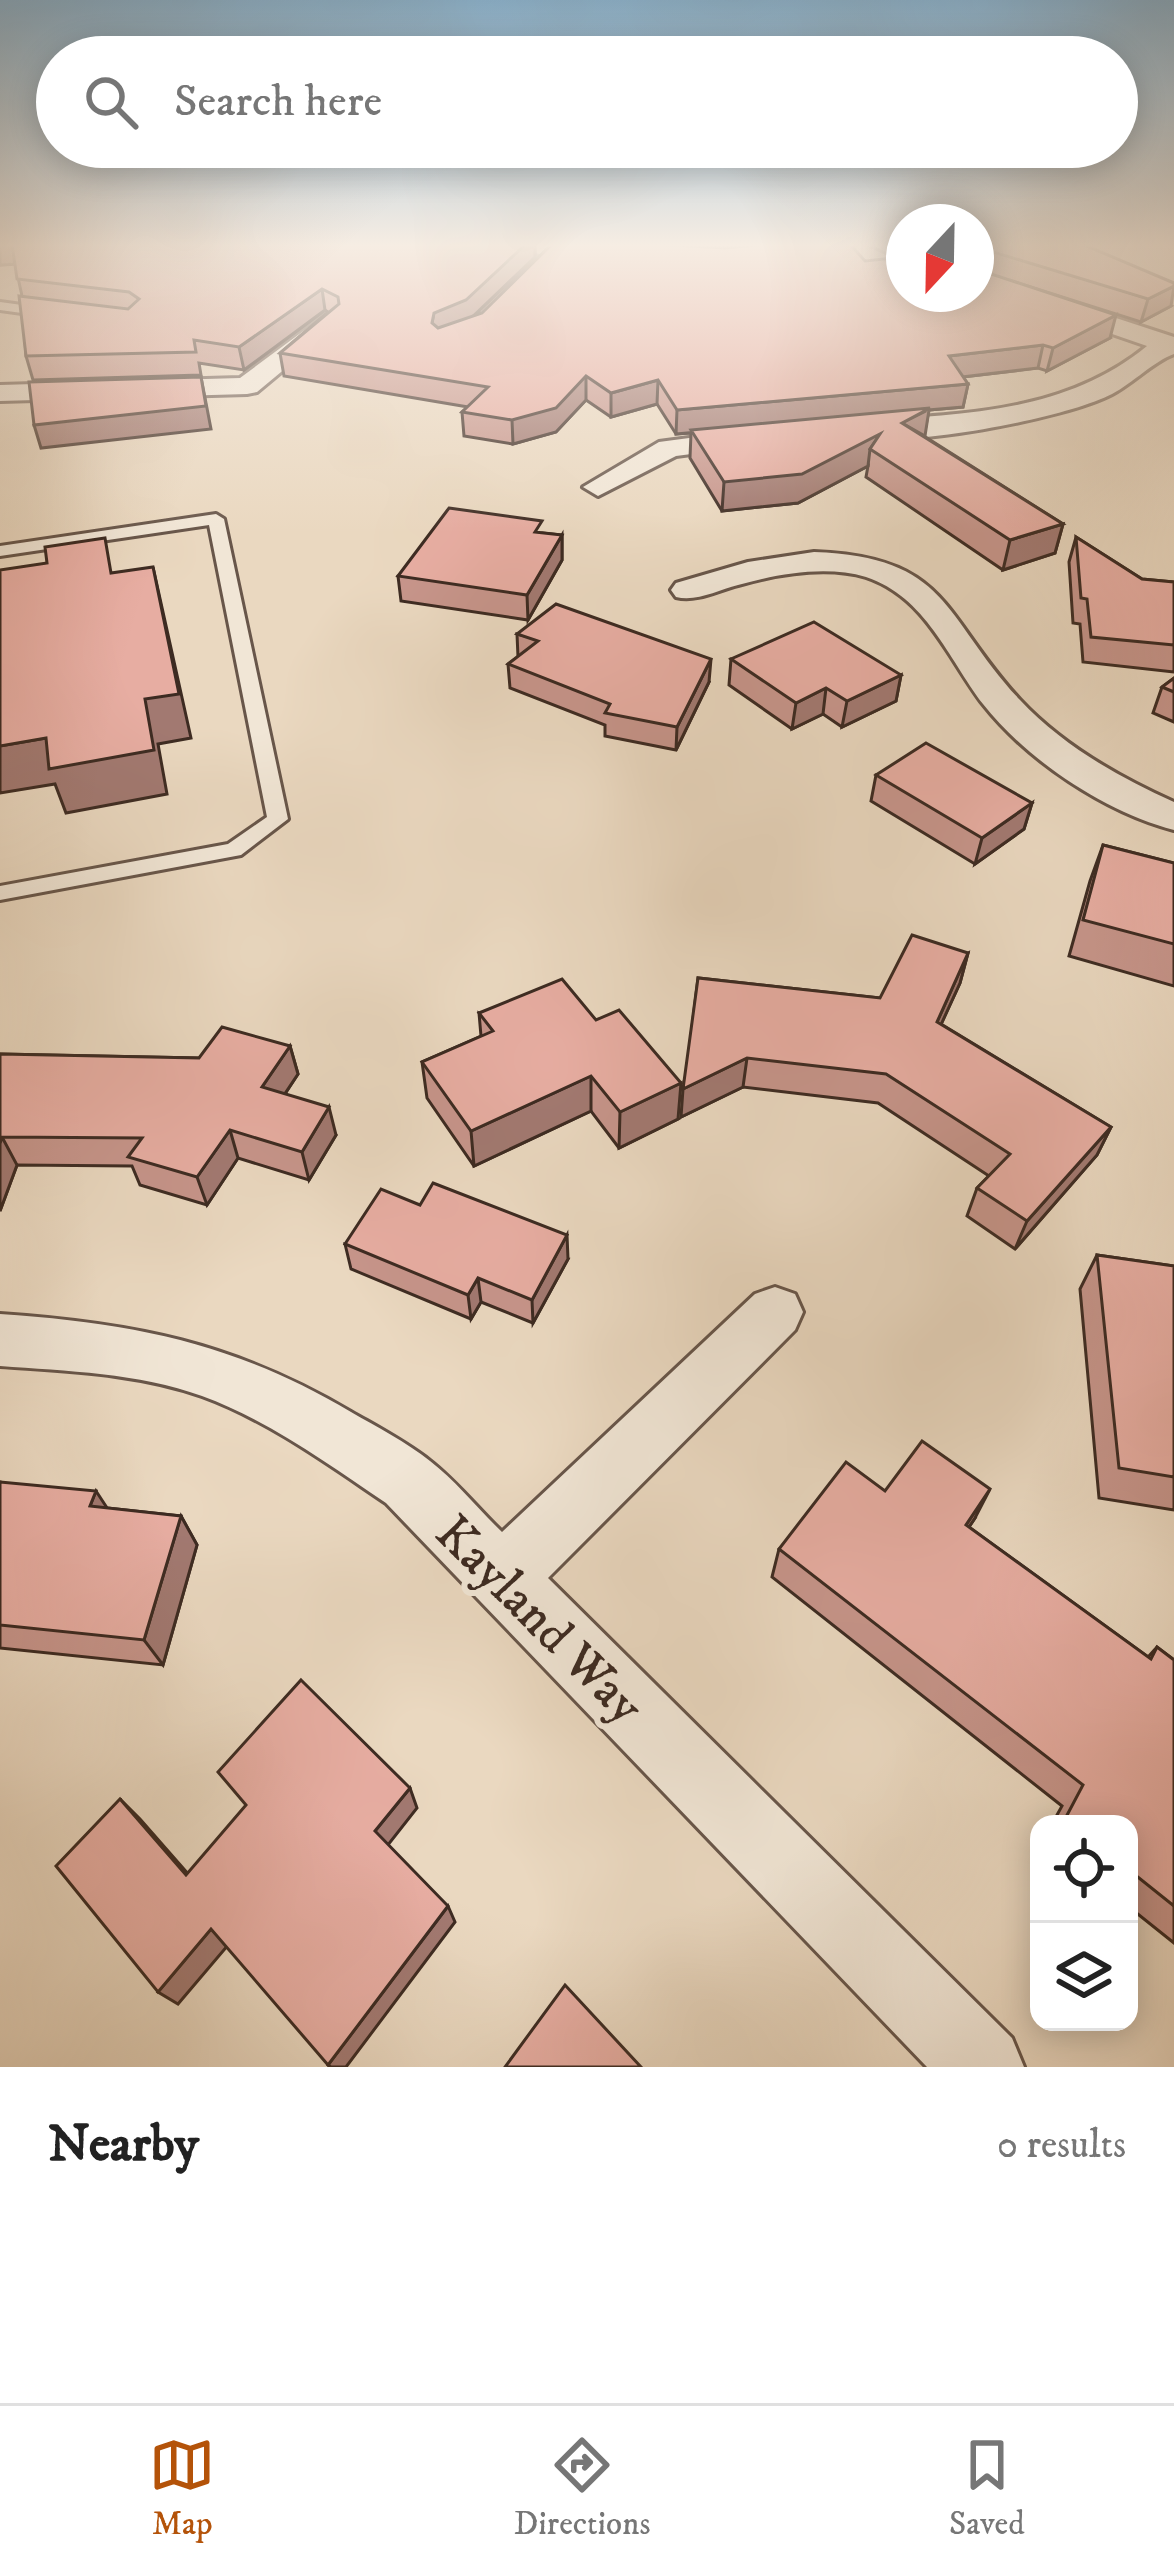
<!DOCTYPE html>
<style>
body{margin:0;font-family:"IM FELL DW Pica",serif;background:#f6f6f6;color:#222}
.controls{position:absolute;right:36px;bottom:36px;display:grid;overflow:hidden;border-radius:24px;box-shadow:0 6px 30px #0003}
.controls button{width:108px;height:108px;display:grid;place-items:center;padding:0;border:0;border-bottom:3px solid #e0e0e0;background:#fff;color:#222;font:60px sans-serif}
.compass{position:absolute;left:886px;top:204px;width:108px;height:108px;border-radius:50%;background:#fff;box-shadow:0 6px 30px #0003;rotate:202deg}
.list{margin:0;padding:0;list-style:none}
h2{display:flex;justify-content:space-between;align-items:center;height:156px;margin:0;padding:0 48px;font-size:51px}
h2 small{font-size:39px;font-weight:400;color:#767676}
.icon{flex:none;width:66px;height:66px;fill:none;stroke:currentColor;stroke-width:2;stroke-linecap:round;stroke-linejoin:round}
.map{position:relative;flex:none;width:1174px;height:2067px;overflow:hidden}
.search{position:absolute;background:#fff;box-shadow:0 6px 30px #0003;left:36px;right:36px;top:36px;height:132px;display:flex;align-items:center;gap:30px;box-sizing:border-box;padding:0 42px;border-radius:66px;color:#767676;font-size:45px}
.sheet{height:336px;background:#fff}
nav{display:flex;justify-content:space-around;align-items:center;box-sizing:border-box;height:168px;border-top:3px solid #e0e0e0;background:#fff;font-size:33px;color:#767676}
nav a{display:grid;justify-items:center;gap:6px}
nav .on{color:#b45309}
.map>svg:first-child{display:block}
</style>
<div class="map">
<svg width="1174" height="2067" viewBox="0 0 1174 2067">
<rect width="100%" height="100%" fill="#ead8c0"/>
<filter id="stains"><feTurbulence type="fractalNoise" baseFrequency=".00167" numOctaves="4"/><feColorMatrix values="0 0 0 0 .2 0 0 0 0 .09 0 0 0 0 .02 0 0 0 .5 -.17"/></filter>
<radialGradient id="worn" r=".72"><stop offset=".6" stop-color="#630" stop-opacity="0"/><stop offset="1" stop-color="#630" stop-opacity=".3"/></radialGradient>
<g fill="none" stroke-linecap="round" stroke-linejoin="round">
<g stroke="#68564a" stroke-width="6">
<g id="lane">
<path d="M 0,302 L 51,309 L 57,313 L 51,317 L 0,310 Z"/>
<path d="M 216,514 L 224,519 L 288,819 L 241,855 L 0,900 L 0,886 L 228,844 L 267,817 L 209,525 L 0,556 L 0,546 Z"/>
</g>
</g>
<g stroke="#68564a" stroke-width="6">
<g id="street">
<path d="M 500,244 C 530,244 603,236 625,254 L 613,261 L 511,251 Z"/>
<path d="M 869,244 L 904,245 L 904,260 Z"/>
<path d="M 976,272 L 1174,337 L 1174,354 C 1154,361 1133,383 1112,394 C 1064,419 902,449 852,436 L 848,430 L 852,424 L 862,421 C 964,414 1065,413 1147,346 L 976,287 Z"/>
<path d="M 325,315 L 338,323 L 334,328 L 257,392 L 247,394 L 0,401 L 0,385 L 240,378 Z"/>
<path d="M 757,429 L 767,432 L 771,438 L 767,444 L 676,456 L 598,496 L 583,487 L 659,442 Z"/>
<path d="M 814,552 C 950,557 942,616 1020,700 C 1062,745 1118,777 1174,802 L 1174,830 C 1105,812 1027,760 983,704 C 948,658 926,597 866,577 C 826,565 777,574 738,585 C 718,590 697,602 676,597 L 671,590 L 676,583 L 748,562 Z"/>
<path d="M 775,1287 L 795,1294 L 803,1312 L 795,1330 L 548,1578 L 1012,2038 L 1024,2067 L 927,2067 L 386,1503 C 328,1464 268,1420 202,1396 C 138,1373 67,1371 0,1366 L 0,1314 C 133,1323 235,1343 351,1412 C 377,1427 406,1442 430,1461 C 456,1481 478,1509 502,1532 L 755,1294 Z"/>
</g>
</g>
<use href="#lane" fill="#f1e6d6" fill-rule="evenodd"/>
<use href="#street" fill="#f1e6d6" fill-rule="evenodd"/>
</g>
<g fill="#c7958b" stroke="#3d2b22" stroke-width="3">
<path d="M 0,244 L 535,244 L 535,257 L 475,315 L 482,313 L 552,244 L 762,244 L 724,246 L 673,245 L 865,261 L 904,294 L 976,244 L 1171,306 L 1141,322 L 1009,280 L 1110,338 L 1047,371 L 1038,368 L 963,377 L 968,384 L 963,407 L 929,410 L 924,436 L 1063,524 L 1055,553 L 1003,570 L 866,477 L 868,466 L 798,503 L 722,511 L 690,458 L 691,433 L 676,434 L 657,404 L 611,417 L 586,400 L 556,432 L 513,444 L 464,436 L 462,412 L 468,407 L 284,376 L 280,353 L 328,312 L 325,310 L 244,370 L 199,363 L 201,375 L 33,380 L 26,356 L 22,296 L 15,264 L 0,265 Z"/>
<path d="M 542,533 L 562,535 L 562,560 L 528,620 L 401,601 L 398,576 Z"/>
<path d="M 1076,537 L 1142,579 L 1174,582 L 1174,672 L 1083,662 L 1080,624 L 1073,623 L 1069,562 Z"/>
<path d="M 517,634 L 709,682 L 676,750 L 605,736 L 605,725 L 510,688 L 508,664 L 518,657 Z"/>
<path d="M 731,659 L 901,675 L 896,701 L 842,727 L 823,714 L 792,729 L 729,685 Z"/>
<path d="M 1174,678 L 1174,722 L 1153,713 L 1162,687 Z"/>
<path d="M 876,775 L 1032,803 L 1024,829 L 975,864 L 871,801 Z"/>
<path d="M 1103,845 L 1174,863 L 1174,986 L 1069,956 L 1090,881 Z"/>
<path d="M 968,953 L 960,983 L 941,1024 L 1111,1127 L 1097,1155 L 1015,1249 L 967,1216 L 977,1188 L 989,1176 L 878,1103 L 743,1087 L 681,1117 L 698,978 L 880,998 Z"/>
<path d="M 479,1013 L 678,1119 L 619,1148 L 591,1111 L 474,1166 L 427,1098 L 422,1062 L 481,1036 Z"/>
<path d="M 290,1046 L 298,1074 L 285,1094 L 336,1135 L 309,1180 L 238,1158 L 207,1205 L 140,1185 L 132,1166 L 17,1165 L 0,1211 L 0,1054 L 199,1058 Z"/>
<path d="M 345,1244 L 568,1259 L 533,1323 L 481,1302 L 471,1319 L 351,1269 Z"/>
<path d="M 1097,1255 L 1174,1266 L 1174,1510 L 1099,1498 L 1080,1289 Z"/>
<path d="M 0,1482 L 107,1508 L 181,1516 L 197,1545 L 163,1665 L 0,1648 Z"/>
<path d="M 885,1491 L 975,1518 L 969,1527 L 1148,1657 L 1157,1647 L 1174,1660 L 1174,1943 L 1129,1907 L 1129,1824 L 1052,1824 L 1062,1806 L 772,1577 L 779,1549 Z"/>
</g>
<g fill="#a27971" stroke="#3d2b22" stroke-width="3">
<path d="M 0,244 L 13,244 L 18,264 L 0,265 Z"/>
<path d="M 526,244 L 535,244 L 535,257 L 467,322 L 436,336 L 432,323 L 434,313 Z"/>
<path d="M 1174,286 L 1171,306 L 1141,322 L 1148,299 Z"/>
<path d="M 322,289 L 325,310 L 244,370 L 239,347 Z"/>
<path d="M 1116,315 L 1110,338 L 1047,371 L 1053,348 Z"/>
<path d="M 1043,345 L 1038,368 L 945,379 L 949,356 Z"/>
<path d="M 586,376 L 586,400 L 556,432 L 513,444 L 512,420 Z"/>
<path d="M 201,377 L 211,429 L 41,448 L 34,425 Z"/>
<path d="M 658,380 L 657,404 L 611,417 L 611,393 Z"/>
<path d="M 968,384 L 963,407 L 929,410 L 925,436 L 902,423 L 926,411 L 676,434 L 677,410 Z"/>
<path d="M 880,434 L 870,449 L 868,466 L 798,503 L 722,511 L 724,482 Z"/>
<path d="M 1063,524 L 1055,553 L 1003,570 L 1010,540 Z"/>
<path d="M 562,535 L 562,560 L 528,620 L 527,595 Z"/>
<path d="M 153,567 L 191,738 L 158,744 L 167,794 L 66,813 L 55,784 L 0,793 L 0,746 L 46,738 L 145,699 Z"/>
<path d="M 711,659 L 709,682 L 676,750 L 677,727 Z"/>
<path d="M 901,675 L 896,701 L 842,727 L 847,701 Z"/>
<path d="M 826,688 L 823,714 L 792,729 L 796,703 Z"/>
<path d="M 1032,803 L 1024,829 L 975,864 L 982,838 Z"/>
<path d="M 968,953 L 960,983 L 929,1051 L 937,1022 Z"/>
<path d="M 290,1046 L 298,1074 L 270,1116 L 262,1087 Z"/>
<path d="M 747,1058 L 743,1087 L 681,1117 L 683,1089 Z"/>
<path d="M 591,1076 L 591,1111 L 474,1166 L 471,1131 Z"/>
<path d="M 681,1083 L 678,1119 L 619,1148 L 620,1112 Z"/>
<path d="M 329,1107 L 336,1135 L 309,1180 L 302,1152 Z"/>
<path d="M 1111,1127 L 1097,1155 L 1015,1249 L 1027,1221 Z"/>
<path d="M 230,1130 L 238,1158 L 207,1205 L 197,1177 Z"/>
<path d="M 2,1137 L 17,1165 L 0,1211 L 0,1143 Z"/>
<path d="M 567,1235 L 568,1259 L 533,1323 L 532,1300 Z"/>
<path d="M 478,1278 L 481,1302 L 471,1319 L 468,1295 Z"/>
<path d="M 990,1489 L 975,1518 L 951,1554 L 966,1525 Z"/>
<path d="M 96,1491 L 115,1520 L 90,1506 Z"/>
<path d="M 181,1516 L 197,1545 L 163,1665 L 144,1640 Z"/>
<path d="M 410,1788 L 417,1808 L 384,1850 L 375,1831 Z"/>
<path d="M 120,1799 L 140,1819 L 204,1892 L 186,1875 Z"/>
<path d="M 448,1906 L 455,1922 L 346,2067 L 331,2067 L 328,2065 Z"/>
<path d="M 211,1929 L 229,1944 L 178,2004 L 158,1992 Z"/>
</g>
<g fill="#e7ada2" stroke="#3d2b22" stroke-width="3">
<path d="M 12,244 L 526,244 L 466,300 L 434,313 L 432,323 L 438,328 L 482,313 L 552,244 L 657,244 L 725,248 L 767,244 L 850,244 L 865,261 L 904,257 L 904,294 L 976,294 L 976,244 L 1082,244 L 1174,283 L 1174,286 L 1148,299 L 977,247 L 979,270 L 1116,315 L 1053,348 L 1043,345 L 949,356 L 968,384 L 677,410 L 658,380 L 611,393 L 586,376 L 556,408 L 512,420 L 462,412 L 488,387 L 280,353 L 339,304 L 338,297 L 322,289 L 239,347 L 194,340 L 196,352 L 26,356 L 19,296 L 128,309 L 139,299 L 129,292 L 17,279 Z"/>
<path d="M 201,377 L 206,406 L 34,425 L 29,382 Z"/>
<path d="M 930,408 L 902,423 L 1063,524 L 1010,540 L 870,449 L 880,434 L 802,474 L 724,482 L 691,430 Z"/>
<path d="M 449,508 L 542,521 L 535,532 L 562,535 L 527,595 L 398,576 Z"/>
<path d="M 1076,537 L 1142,579 L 1174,582 L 1174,645 L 1091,637 L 1087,599 L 1081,598 Z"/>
<path d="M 105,538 L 111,573 L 153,567 L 179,694 L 145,699 L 154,750 L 49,769 L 46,738 L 0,746 L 0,570 L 47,563 L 45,547 Z"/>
<path d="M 556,604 L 711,659 L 677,727 L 605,713 L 610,704 L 508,664 L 538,641 L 517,634 Z"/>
<path d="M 814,622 L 901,675 L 847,701 L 826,688 L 796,703 L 731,659 Z"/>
<path d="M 1174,678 L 1174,692 L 1162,687 Z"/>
<path d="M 926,743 L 1032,803 L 982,838 L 876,775 Z"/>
<path d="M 1103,845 L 1174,863 L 1174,944 L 1083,920 Z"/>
<path d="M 912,935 L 968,953 L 937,1022 L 1111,1127 L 1027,1221 L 977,1188 L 1010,1154 L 886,1074 L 747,1058 L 683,1089 L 698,978 L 880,998 Z"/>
<path d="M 562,979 L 596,1020 L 619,1010 L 681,1083 L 620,1112 L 591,1076 L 471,1131 L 422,1062 L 493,1031 L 479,1013 Z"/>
<path d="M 222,1027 L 290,1046 L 262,1087 L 329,1107 L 302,1152 L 230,1130 L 197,1177 L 128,1157 L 142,1138 L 2,1137 L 0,1143 L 0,1054 L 199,1058 Z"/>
<path d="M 433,1183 L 567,1235 L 532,1300 L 478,1278 L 468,1295 L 345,1244 L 381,1189 L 420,1205 Z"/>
<path d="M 1097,1255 L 1174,1266 L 1174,1477 L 1119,1468 Z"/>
<path d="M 922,1441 L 990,1489 L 966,1525 L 1151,1659 L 1157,1647 L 1174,1660 L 1174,1906 L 1129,1870 L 1129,1824 L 1071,1824 L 1065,1819 L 1083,1785 L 779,1549 L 846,1462 L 885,1491 Z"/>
<path d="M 0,1482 L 96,1491 L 90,1506 L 181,1516 L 144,1640 L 0,1625 Z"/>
<path d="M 301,1680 L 410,1788 L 375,1831 L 448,1906 L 328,2065 L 211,1929 L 158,1992 L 56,1866 L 120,1799 L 186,1875 L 246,1805 L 218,1772 Z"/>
<path d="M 565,1985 L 641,2067 L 505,2067 Z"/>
</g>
<linearGradient id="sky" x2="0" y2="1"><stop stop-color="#89b6d6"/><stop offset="0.46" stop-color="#f6ede3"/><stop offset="1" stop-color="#f6ede3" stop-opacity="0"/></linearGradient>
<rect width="1174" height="533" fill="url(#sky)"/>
<g text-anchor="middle" stroke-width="12" stroke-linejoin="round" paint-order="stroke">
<g font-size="51" fill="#3d2b22" stroke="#f1e6d6">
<text transform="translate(541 1618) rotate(45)" y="18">Kayland Way</text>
</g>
</g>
<rect width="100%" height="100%" filter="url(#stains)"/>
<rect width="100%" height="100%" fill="url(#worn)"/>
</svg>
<div class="controls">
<button><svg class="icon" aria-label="locate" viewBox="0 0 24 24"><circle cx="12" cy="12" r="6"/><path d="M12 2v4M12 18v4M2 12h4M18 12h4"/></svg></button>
<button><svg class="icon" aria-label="layers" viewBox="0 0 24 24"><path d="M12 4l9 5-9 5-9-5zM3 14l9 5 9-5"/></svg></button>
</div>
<svg class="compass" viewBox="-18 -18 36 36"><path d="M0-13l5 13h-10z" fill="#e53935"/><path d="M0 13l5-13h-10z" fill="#767676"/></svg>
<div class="search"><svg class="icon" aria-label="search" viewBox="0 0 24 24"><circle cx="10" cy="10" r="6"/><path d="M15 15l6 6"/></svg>Search here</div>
</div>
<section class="sheet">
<h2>Nearby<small>0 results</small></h2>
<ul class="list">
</ul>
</section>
<nav>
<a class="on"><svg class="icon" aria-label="map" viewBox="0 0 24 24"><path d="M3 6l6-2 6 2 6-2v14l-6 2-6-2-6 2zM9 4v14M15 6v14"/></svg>Map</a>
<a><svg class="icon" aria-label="directions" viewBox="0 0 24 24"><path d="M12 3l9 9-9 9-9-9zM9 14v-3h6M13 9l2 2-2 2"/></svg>Directions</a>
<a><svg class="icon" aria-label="saved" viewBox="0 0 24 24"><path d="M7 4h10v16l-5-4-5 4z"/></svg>Saved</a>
</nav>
